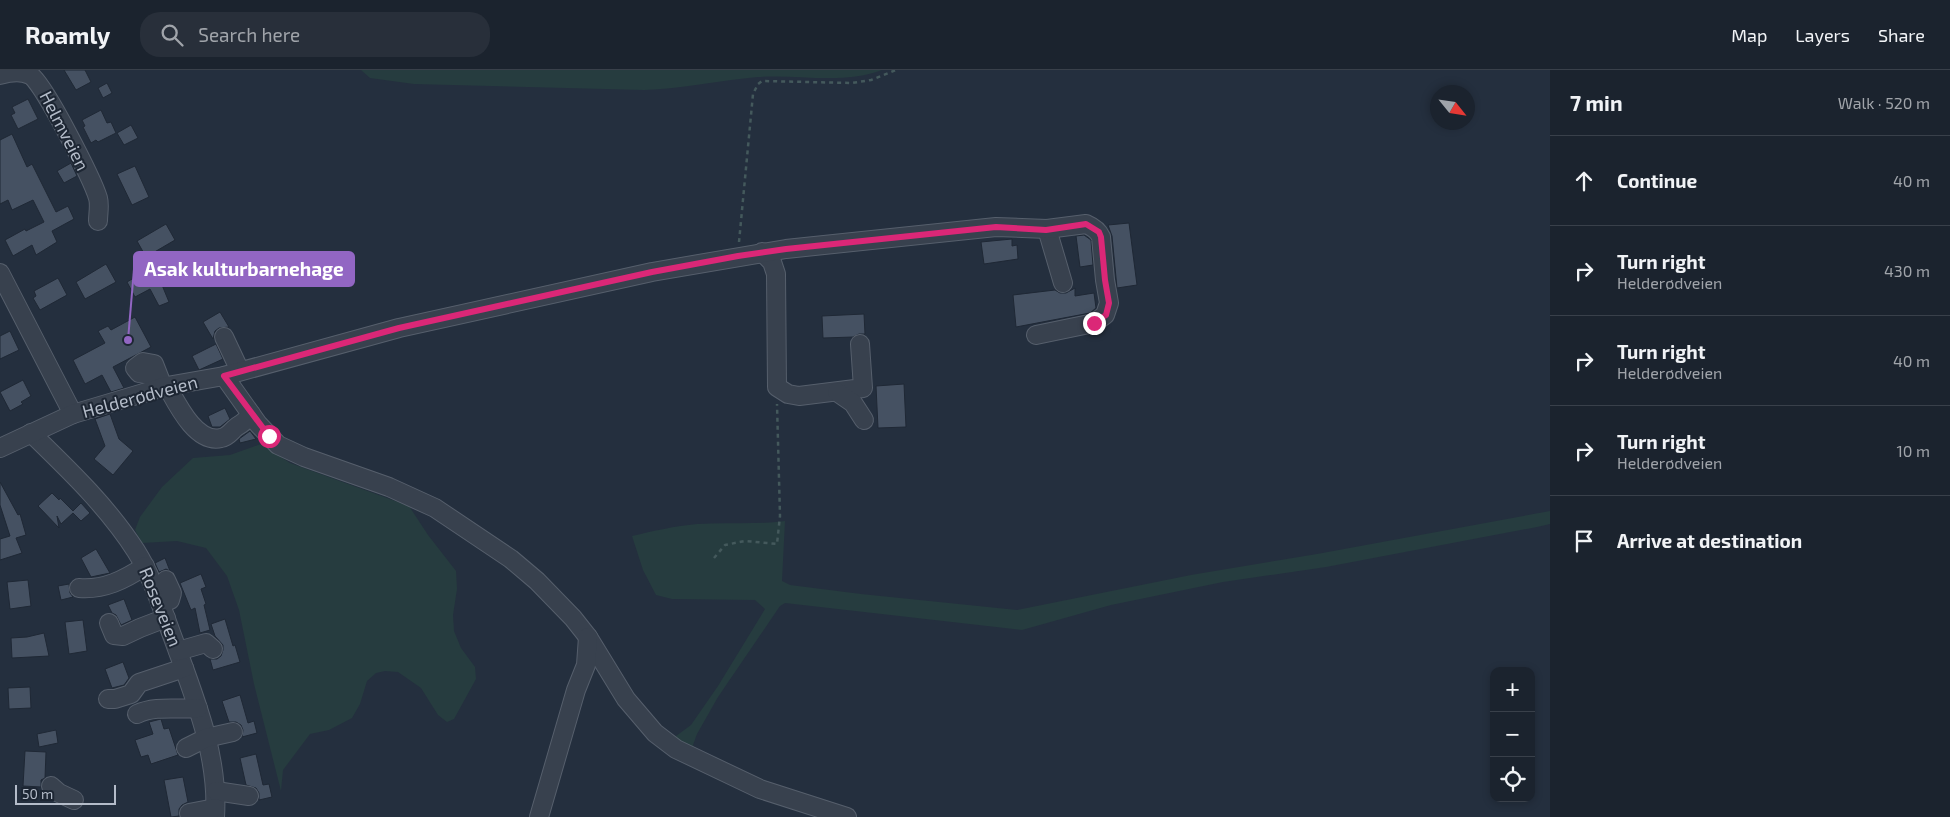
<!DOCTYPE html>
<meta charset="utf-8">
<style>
body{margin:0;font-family:"Exo 2",sans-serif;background:#282f3a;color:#f1f3f6}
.controls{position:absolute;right:15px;bottom:15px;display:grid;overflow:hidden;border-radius:10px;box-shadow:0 2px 8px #0003}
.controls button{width:45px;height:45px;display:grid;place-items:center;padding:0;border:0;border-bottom:1px solid #39404a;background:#1b232e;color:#f1f3f6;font:25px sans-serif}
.compass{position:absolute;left:1430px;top:15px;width:45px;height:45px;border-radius:50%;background:#1b232e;box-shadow:0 2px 8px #0003;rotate:120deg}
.scale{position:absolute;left:15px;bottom:12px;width:101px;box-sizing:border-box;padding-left:5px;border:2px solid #b4bcc9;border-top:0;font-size:14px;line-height:18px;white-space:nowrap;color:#b4bcc9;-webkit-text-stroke:4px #1d2633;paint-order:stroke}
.stop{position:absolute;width:15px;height:15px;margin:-11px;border:4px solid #db2777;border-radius:50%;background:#fff}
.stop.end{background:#db2777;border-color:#fff;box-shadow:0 1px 5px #0008}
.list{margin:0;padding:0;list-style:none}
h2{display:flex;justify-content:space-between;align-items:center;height:65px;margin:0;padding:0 20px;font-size:21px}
h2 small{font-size:16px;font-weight:400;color:#a0a4aa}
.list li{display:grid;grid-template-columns:32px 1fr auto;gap:15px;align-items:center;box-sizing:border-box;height:90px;padding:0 20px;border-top:1px solid #39404a}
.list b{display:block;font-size:19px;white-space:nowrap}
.list p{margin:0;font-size:16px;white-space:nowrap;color:#a0a4aa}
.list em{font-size:16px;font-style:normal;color:#a0a4aa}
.icon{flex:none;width:28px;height:28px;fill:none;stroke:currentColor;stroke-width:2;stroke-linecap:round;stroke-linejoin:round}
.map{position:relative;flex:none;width:1550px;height:747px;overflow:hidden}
header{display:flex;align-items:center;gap:30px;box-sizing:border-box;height:70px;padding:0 25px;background:#1b232e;border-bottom:1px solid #39404a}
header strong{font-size:24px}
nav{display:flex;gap:28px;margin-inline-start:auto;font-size:18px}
.search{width:350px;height:45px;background:#282f3a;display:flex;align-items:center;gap:12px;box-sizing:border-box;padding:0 18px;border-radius:20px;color:#a0a4aa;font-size:19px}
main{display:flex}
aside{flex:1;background:#1b232e}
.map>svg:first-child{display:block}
</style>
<header>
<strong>Roamly</strong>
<div class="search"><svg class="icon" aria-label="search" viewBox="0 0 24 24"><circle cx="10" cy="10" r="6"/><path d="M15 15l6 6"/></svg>Search here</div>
<nav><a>Map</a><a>Layers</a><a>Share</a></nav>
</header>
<main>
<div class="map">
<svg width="1550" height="747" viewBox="0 0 1550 747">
<rect width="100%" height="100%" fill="#242f3e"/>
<g fill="#263c3f">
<path d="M 361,0 L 882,0 C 842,15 799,4 758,7 C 720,10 682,19 644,20 L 414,14 L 370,8 Z"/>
<path d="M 261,374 L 290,393 L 409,436 L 428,465 L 456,501 L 457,519 L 453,545 L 454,561 L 461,578 L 475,597 L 476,609 L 454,649 L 447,652 L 438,645 L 421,618 L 398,602 L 385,601 L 376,603 L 367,611 L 360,634 L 352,648 L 329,660 L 310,664 L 283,700 L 281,721 L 254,614 L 239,540 L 227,506 L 206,478 L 177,471 L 142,473 L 135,460 L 140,447 L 162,417 L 193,388 L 230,385 Z"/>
<path d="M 1550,441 L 1550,454 L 1537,457 L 1326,497 L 1223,512 L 1111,535 L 1022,560 L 785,533 L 780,536 L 718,627 L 697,664 L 693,675 L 696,682 L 672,669 L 691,655 L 718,616 L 765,539 L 755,530 L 672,529 L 656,525 L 643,500 L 632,466 C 653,461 675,456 697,454 C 726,452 756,455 785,451 L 782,511 L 790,515 L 861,524 L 1017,540 L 1191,505 L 1317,484 Z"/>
</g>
<g fill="#455162" stroke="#1f2835">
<path d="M 64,0 L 85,0 L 91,12 L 76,20 Z"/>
<path d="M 107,13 L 112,23 L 103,28 L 98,18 Z"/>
<path d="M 28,29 L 38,49 L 18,59 L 11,45 L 15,43 L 12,37 Z"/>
<path d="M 101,40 L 107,53 L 111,52 L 116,63 L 98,72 L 96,70 L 91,73 L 83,57 L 85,56 L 82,50 Z"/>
<path d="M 131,55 L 138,68 L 124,75 L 117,63 Z"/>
<path d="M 12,64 L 27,97 L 32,94 L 56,142 L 68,136 L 74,149 L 52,161 L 57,172 L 36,185 L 32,175 L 13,186 L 5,170 L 25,159 L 26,161 L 44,152 L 33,130 L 12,140 L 8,130 L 0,134 L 0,70 Z"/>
<path d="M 71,93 L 77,106 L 64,113 L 57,101 Z"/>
<path d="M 135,96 L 149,127 L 132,135 L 117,104 Z"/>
<path d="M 1129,153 L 1137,215 L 1117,218 L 1112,166 L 1108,155 Z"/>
<path d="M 166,154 L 175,170 L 146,187 L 137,171 Z"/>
<path d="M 1084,165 L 1091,170 L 1093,195 L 1080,197 L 1076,166 Z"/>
<path d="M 1012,169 L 1012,176 L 1017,175 L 1018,189 L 984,194 L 981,172 Z"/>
<path d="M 106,194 L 116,212 L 85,229 L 76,212 Z"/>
<path d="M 154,196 L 164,214 L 162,215 L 169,232 L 159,236 L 150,219 L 135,227 L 127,212 Z"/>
<path d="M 58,208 L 67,225 L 40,240 L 33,228 L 36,226 L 34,221 Z"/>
<path d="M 1075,218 L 1075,226 L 1094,223 L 1096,238 L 1090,243 L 1016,257 L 1013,225 L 1055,220 L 1060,223 L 1066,223 Z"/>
<path d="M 220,242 L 229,257 L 219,258 L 215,261 L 213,269 L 203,252 Z"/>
<path d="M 864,244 L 865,264 L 859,264 L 853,267 L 823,268 L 822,246 Z"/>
<path d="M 135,247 L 151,277 L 113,297 L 124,318 L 111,322 L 102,305 L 85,314 L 73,290 L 105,273 L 98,261 L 108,256 L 111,260 Z"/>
<path d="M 10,261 L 19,280 L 0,289 L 0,266 Z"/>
<path d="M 216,274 L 223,289 L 199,300 L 192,286 Z"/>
<path d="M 23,310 L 31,326 L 21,332 L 23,334 L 10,341 L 0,322 Z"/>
<path d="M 904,314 L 906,357 L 878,358 L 876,316 Z"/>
<path d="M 225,338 L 230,349 L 220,357 L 212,357 L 208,346 Z"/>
<path d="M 110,344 L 119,369 L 133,381 L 113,405 L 94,389 L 105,376 L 95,349 Z"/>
<path d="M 250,361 L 256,369 L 240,373 L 239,369 Z"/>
<path d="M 0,412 L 18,445 L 20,444 L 26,465 L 16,468 L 22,483 L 0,490 L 0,469 L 10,466 L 0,435 Z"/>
<path d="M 52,423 L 59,430 L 60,428 L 73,441 L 81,433 L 90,443 L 81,451 L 73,443 L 61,454 L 57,446 L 59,458 L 38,436 Z"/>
<path d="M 96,479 L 110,503 L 91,507 L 81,488 Z"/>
<path d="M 165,488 L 170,501 L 166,499 L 159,502 L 155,493 Z"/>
<path d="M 201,504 L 206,517 L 201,519 L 206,534 L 204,535 L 210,560 L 200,563 L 195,538 L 191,540 L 180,513 Z"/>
<path d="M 28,510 L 31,536 L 10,539 L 7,512 Z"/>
<path d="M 69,514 L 70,523 L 73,527 L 61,530 L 58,516 Z"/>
<path d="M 124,529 L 132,550 L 121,555 L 116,545 L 112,543 L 108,535 Z"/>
<path d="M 225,549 L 233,576 L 235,575 L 240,592 L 213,600 L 210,589 L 217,589 L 221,586 L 223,580 L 223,575 L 215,566 L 211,554 Z"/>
<path d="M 83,550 L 87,581 L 69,584 L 65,552 Z"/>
<path d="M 44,563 L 49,586 L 12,588 L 11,568 L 27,567 Z"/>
<path d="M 123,592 L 129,608 L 124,615 L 112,618 L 105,599 Z"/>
<path d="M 30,617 L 31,638 L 9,639 L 8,618 Z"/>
<path d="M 240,625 L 248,653 L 254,651 L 257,663 L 242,667 L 243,660 L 241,655 L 236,652 L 229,652 L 222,631 Z"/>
<path d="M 161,649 L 164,659 L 169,658 L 178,685 L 151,694 L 148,685 L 141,687 L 135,670 L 153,664 L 149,652 Z"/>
<path d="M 56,660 L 58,673 L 39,677 L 37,664 Z"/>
<path d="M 25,681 L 46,682 L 45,708 L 41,710 L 41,717 L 23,716 Z"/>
<path d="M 256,684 L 263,715 L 269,714 L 272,727 L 259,730 L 259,723 L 256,718 L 246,715 L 240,688 Z"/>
<path d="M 183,707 L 188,732 L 182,735 L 179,739 L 179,746 L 171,747 L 164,710 Z"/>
</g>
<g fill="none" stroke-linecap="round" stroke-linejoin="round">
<g stroke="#565f6c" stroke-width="20">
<g id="minor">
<path d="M 0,5 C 10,2 20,0 30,5 C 43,11 93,111 98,128 C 100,135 98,144 98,151"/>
<path d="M 1047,159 L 1063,213"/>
<path d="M 762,182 L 772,192 L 776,204 L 777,317 L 788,324 L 799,326 L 863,318 L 860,274"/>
<path d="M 0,203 L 73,344"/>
<path d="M 224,267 L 240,301"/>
<path d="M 224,306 L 258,354 L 278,375 L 304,387 L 389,417 L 435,438 L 511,489 L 537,511 L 573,548 L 588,567 L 626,629 L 655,663 L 676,679 L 760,719 L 847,747"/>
<path d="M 160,311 L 151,305 L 139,303 L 135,298 L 143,292 L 154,294 L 163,317"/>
<path d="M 167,316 C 177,334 196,374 221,368 C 227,367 230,363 234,359 C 242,352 245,354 251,344"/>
<path d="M 837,322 L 853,333 L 864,350"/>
<path d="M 31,363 C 69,400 107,436 136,481 C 153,508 162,539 173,568 C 194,626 219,685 215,747"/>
<path d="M 0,378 L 73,344 L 167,316 L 224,306 L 399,258 L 652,202 L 786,179 L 996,157 L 1047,159 L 1086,154 C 1093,157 1098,160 1101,167 L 1105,210 L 1109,233 L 1105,245 L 1094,253 L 1036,265"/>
<path d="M 79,518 C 104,520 124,510 145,496"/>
<path d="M 161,533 L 170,530 L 172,523 L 166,510"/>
<path d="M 109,553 L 114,565 L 123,566 L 140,558 L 166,548"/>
<path d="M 178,581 L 206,573 L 213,579"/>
<path d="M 108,629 L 115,629 L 131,624 L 139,613 L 184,598"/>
<path d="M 137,644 C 156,635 178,640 198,638"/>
<path d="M 186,678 L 206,668 L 233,662"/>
<path d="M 51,716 L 59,723 L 74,730"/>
<path d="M 216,721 L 249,726"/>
<path d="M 189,743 L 215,738"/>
<path d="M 539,747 L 576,620 L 586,595 L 588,567"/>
</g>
</g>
<g stroke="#44595c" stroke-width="2.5" stroke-dasharray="4 4" stroke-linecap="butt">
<path d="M 739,172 L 753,24 L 758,14 L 762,11 L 852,13 L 871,10 L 896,0"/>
<path d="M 714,488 L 725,475 L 745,471 L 777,474 L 780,446 L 777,334"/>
</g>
<use href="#minor" stroke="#38414e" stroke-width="18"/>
</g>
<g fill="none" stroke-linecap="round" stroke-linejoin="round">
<path stroke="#db2777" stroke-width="6" d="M 269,366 L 224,306 L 399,258 L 652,202 L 738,186 L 786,179 L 996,157 L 1046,160 L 1086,154 L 1099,162 L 1101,167 L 1105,210 L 1109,233 L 1106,245 L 1094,253"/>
</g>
<g text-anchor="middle" stroke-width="4" stroke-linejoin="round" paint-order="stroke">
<g font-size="18" fill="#b4bcc9" stroke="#1d2633">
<text transform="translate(64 61) rotate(63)" y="6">Helmveien</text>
<text transform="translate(140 327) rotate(-15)" y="6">Helderødveien</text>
<text transform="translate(160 537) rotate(68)" y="6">Roseveien</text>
</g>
</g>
<path fill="none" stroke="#9266c3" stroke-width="2" d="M128 270L134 199"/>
<circle fill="#9266c3" stroke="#1d2633" stroke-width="2" cx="128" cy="270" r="5"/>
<rect fill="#9266c3" stroke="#9266c3" stroke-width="2" x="134" y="182" width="220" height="34" rx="5"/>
<g font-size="19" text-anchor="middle" font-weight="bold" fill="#fff">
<text x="244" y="206">Asak kulturbarnehage</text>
</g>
</svg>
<div class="controls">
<button>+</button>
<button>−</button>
<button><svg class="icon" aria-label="locate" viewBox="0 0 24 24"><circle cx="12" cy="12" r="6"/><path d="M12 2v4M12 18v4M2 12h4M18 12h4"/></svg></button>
</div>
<svg class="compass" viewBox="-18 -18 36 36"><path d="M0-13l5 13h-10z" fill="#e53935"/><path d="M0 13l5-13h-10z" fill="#a0a4aa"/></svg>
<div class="scale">50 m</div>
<div class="stop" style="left:269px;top:366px"></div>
<div class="stop end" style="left:1094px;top:253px"></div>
</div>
<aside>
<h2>7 min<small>Walk · 520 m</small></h2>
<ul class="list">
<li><svg class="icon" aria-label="ahead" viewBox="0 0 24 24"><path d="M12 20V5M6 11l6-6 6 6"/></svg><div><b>Continue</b></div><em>40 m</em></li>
<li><svg class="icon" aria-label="right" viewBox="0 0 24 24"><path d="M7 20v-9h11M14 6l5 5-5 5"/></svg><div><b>Turn right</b><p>Helderødveien</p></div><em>430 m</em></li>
<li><svg class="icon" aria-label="right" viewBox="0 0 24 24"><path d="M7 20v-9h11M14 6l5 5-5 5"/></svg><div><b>Turn right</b><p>Helderødveien</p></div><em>40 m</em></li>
<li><svg class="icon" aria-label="right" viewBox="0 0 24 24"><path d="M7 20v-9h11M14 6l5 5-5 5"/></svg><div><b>Turn right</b><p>Helderødveien</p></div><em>10 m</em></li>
<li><svg class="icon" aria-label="arrive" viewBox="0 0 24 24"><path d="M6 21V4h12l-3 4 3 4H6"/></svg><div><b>Arrive at destination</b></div></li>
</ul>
</aside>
</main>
